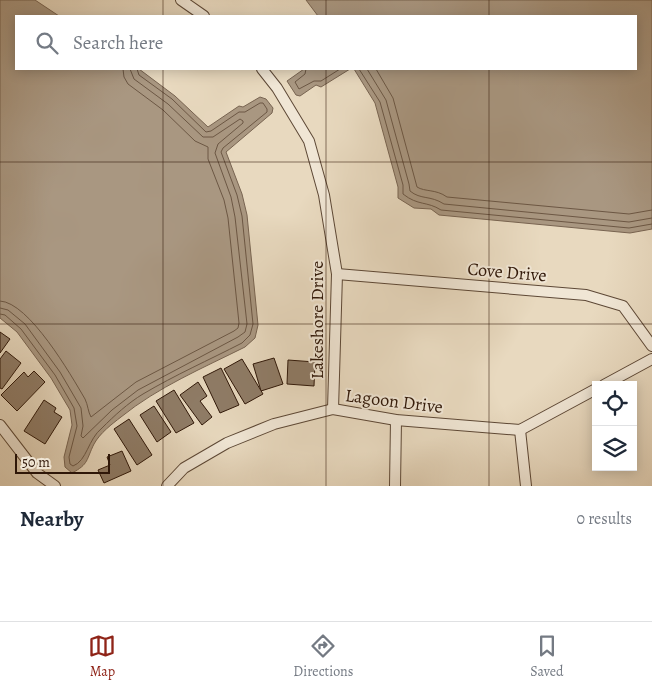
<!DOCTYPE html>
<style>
body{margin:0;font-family:Alegreya,serif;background:#f6f6f7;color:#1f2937}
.controls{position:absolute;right:15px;bottom:15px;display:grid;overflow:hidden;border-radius:0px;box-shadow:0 2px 12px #0003}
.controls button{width:45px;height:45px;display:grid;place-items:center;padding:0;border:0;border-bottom:1px solid #e0e1e3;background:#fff;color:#1f2937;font:25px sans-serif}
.scale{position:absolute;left:15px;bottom:12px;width:95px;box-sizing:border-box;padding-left:5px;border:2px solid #2f1708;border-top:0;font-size:14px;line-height:18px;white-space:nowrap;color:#2f1708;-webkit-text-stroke:4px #f0e6d5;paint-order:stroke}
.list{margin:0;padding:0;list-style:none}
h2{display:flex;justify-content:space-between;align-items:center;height:65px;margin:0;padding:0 20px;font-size:21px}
h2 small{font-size:16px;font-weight:400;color:#747a83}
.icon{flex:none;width:28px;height:28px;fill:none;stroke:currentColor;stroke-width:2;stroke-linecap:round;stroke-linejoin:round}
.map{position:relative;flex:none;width:652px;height:486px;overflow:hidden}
.search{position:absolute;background:#fff;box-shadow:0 2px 12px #0003;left:15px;right:15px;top:15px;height:55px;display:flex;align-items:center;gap:12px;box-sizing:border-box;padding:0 18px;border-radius:0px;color:#747a83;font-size:19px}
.sheet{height:135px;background:#fff}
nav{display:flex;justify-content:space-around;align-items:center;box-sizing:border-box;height:70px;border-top:1px solid #e0e1e3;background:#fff;font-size:14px;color:#747a83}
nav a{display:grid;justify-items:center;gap:2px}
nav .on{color:#8f2418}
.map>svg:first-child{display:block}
</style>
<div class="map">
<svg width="652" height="486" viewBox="0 0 652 486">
<rect width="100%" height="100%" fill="#e8d9bf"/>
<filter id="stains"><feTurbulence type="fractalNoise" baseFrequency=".004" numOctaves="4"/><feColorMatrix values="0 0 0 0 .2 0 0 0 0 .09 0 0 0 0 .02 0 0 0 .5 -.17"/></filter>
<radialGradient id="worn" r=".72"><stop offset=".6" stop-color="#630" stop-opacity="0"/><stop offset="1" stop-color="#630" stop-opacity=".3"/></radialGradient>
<g fill="#a99781" stroke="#786451">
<path d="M 0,0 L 35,0 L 59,16 L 16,16 L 16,69 L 139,69 L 175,96 L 208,127 L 239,106 L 243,107 L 260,97 L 266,99 L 273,108 L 272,113 L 226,152 L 242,194 L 247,215 L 258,325 L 255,338 L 245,347 C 203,368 158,387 121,417 C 112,424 100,433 94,444 C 86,460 89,464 72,473 L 65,467 L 64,457 L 72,425 L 70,410 L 51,378 L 17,332 L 0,318 Z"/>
<path d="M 306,0 L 652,0 L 652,229 L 630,233 L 439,215 L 431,209 L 414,208 L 398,198 L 398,187 L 375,103 L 354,69 L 636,69 L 636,16 L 318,16 Z"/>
<path d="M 304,69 L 350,69 L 321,87 L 316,85 L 300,96 L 296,95 L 287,81 Z"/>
</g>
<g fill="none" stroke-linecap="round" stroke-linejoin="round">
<g stroke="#6c5744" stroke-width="1">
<path d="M 306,69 L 305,74 L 295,82 L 299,89 L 314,81 L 321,81 L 340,69"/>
<path d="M 359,69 L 380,102 L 403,185 L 403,194 C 418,206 427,201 441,210 L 629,228 L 652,224"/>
<path d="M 367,69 L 386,100 L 409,184 L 410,191 C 421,200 430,195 444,204 L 629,222 L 652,218"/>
<path d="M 376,69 L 393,98 L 417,187 C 425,192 436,189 447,197 L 629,214 L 652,210"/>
<path d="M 0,301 C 29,302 71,375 85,399 C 88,405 88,412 91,417 L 136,382 L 234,331 L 238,328 L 239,323 L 228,218 L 224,200 L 208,159 L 208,147 L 195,141 L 163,110 L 128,84 L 124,77 L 123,69"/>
<path d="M 0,308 L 8,310 L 25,324 L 60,372 L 81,408 L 83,426 L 81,436 L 83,438 L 112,410 L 138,390 L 238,337 L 245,332 L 247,324 L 235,217 L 231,197 L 215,153 L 218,144 L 243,123 L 243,121 L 240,119 L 213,137 L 203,137 L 168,104 L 134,79 L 130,69"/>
<path d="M 0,314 L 5,315 L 21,329 L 55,375 L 74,408 L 77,426 L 69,457 L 70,464 L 73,466 C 87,461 88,439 102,428 C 114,416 128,403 143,394 C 175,375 209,360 242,343 L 250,335 L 253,324 L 242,216 L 237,195 L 221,152 L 223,148 L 267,112 L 267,109 L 263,103 L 260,103 L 245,112 L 239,112 L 211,131 L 206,132 L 172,99 L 139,75 L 137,69"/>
</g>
</g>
<g fill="#8f7c67" stroke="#2f1708">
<path d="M 0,332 L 10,339 L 0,353 Z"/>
<path d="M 6,351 L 21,363 L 2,389 L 0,388 L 0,359 Z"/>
<path d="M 274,358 L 283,384 L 261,391 L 253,364 Z"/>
<path d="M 242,359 L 263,394 L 245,404 L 224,369 Z"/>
<path d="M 288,360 L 315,362 L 314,386 L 287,384 Z"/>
<path d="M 221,368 L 239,405 L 220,413 L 203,377 Z"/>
<path d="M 34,371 L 45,382 L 17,411 L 1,395 L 24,372 L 28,377 Z"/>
<path d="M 198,382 L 207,396 L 200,401 L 212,417 L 202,425 L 180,395 Z"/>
<path d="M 174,390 L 194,423 L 176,433 L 156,401 Z"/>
<path d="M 44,400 L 56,408 L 54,412 L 62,417 L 45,444 L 24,431 Z"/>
<path d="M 154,406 L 171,432 L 157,442 L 140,415 Z"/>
<path d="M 129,419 L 152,455 L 137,465 L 114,429 Z"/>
<path d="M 122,451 L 131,471 L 104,483 L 98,470 L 110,465 L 107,457 Z"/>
</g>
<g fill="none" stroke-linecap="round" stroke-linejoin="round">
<g stroke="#5d4836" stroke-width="12">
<g id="minor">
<path d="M 181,0 L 204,16"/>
<path d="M 262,69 L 277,88 L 309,141 L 324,195 L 337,274 L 333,409"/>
<path d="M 337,274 L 586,295 L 623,306 L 652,346"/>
<path d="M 604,385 L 652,359"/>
<path d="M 0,425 L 37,473 L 55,486"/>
<path d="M 520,430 L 526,486"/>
<path d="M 167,486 L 184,468 L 227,443 L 274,424 L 333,409 L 396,420 L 520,430 L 596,389"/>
<path d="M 395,486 L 396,420"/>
</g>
</g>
<use href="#minor" stroke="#f0e6d5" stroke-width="10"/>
</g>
<path fill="none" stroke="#2f1708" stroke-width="1" stroke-opacity="0.55" d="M 163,0 L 163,16M 326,0 L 326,16M 489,0 L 489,16M 163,69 L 163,486M 326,69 L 326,486M 489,69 L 489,486M 0,162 L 652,162M 0,324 L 652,324"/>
<g text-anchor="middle" stroke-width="4" stroke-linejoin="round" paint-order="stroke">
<g font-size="18" fill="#2f1708" stroke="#f0e6d5">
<text transform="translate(507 272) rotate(5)" y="6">Cove Drive</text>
<text transform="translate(317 320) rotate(-90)" y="6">Lakeshore Drive</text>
<text transform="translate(394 401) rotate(7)" y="6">Lagoon Drive</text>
</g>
</g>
<rect width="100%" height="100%" filter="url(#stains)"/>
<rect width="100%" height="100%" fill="url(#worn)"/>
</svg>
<div class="controls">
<button><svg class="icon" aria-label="locate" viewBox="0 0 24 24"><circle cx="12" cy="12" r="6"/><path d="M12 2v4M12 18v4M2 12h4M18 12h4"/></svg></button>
<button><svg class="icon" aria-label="layers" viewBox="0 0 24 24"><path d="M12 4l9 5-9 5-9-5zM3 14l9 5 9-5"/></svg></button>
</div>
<div class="scale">50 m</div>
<div class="search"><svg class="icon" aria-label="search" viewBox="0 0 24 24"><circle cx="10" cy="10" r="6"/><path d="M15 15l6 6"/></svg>Search here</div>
</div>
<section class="sheet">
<h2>Nearby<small>0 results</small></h2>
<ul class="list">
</ul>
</section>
<nav>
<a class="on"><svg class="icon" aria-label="map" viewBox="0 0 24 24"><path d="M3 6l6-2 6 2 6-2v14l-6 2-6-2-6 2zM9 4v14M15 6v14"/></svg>Map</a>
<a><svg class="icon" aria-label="directions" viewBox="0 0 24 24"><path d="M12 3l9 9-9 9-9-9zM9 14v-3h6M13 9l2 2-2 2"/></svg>Directions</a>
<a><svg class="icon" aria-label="saved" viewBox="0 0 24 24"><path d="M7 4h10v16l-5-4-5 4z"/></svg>Saved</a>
</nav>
